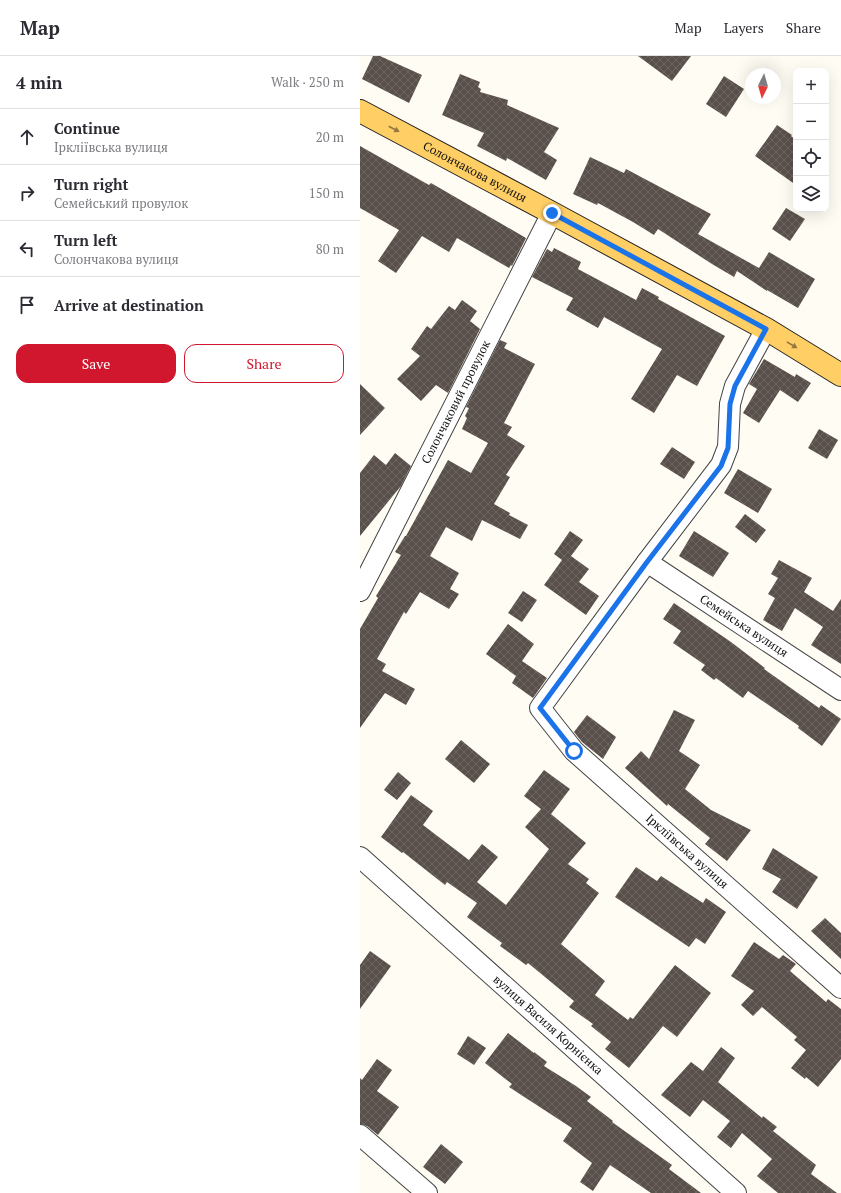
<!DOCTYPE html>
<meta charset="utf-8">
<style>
body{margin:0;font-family:"PT Serif",serif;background:#f2f2f3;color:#2b2b33}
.controls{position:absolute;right:12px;top:12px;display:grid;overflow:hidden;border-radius:8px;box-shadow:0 4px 16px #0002}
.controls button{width:36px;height:36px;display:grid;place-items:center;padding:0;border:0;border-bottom:1px solid #e1e1e2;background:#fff;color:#2b2b33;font:20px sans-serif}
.compass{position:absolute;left:385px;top:12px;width:36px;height:36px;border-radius:50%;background:#fff;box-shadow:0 4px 16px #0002;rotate:185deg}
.stop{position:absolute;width:12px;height:12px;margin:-9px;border:3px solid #1a73e8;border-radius:50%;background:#fff}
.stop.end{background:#1a73e8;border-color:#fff;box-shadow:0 1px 4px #0008}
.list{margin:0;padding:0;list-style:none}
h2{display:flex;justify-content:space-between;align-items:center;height:52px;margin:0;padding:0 16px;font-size:17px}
h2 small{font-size:13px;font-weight:400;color:#7c7c81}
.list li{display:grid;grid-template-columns:26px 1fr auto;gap:12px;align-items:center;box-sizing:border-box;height:56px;padding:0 16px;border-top:1px solid #e1e1e2}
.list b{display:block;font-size:15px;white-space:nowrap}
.list p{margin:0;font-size:13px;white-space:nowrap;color:#7c7c81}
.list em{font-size:13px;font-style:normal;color:#7c7c81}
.actions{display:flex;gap:8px;padding:12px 16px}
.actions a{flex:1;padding:9px 0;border:1px solid #d1172e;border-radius:12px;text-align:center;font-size:14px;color:#d1172e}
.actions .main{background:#d1172e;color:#fff}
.icon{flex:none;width:22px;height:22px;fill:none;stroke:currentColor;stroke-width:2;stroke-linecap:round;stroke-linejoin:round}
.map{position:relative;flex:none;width:481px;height:1137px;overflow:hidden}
header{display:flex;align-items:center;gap:24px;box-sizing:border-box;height:56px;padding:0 20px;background:#fff;border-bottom:1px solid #e1e1e2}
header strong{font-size:19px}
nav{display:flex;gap:22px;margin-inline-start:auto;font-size:14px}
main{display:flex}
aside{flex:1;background:#fff}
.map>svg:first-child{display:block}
</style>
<header>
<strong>Map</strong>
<nav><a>Map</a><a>Layers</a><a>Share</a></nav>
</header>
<main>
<aside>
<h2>4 min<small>Walk · 250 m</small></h2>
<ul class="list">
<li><svg class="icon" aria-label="ahead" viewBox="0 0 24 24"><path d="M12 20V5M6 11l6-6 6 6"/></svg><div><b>Continue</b><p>Іркліївська вулиця</p></div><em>20 m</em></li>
<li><svg class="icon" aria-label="right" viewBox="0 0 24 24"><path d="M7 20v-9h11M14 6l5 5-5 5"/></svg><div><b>Turn right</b><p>Семейський провулок</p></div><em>150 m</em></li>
<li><svg class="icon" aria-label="left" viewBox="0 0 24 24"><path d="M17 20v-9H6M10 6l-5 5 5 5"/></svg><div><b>Turn left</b><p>Солончакова вулиця</p></div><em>80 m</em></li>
<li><svg class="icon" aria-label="arrive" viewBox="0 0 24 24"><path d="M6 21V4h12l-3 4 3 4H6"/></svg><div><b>Arrive at destination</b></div></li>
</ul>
<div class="actions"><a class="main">Save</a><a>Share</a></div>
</aside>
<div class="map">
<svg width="481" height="1137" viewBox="0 0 481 1137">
<defs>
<pattern id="building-cross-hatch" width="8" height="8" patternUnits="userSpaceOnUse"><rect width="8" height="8" fill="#5a504b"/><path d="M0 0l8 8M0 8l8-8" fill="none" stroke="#6d6561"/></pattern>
</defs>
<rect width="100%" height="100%" fill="#fffcf4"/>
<g fill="url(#building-cross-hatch)">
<path d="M 13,0 L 20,0 L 62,19 L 49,47 L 2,23 Z"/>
<path d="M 278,0 L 331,0 L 312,25 Z"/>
<path d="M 100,18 L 120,26 L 118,31 L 121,33 L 120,36 L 148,44 L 147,49 L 199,72 L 184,96 L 197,104 L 186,124 L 147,102 L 146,105 L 117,90 L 124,77 L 82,59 Z"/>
<path d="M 364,20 L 384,33 L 366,61 L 346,48 Z"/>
<path d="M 417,69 L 432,79 L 431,80 L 436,84 L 436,129 L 395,100 Z"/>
<path d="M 0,90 L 69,129 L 71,127 L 166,182 L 152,210 L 151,209 L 149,212 L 97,182 L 89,196 L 62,180 L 36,217 L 18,205 L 39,174 L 0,152 Z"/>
<path d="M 230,101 L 264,117 L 266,113 L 351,158 L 338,178 L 399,212 L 409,196 L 455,223 L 438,252 L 407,234 L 407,235 L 377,215 L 374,221 L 352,208 L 298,173 L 294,179 L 273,166 L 238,147 L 237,149 L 213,138 Z"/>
<path d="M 426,152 L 445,163 L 430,185 L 412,173 Z"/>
<path d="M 194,192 L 221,206 L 218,213 L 276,244 L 282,232 L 299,241 L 298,243 L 365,280 L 337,330 L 317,319 L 294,357 L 271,343 L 302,293 L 244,261 L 238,272 L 206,254 L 213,242 L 172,221 L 187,193 L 192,196 Z"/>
<path d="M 102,244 L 117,255 L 110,265 L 120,273 L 88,337 L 76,329 L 61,345 L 37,323 L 60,300 L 51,293 L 67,270 L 71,273 L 89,250 L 95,254 Z"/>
<path d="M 140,284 L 147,287 L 144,292 L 175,308 L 144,367 L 152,371 L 147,379 L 165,390 L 146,419 L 150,421 L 134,448 L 150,457 L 149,459 L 168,469 L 160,483 L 122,464 L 112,485 L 86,471 L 70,500 L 99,517 L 90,533 L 99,538 L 89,553 L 60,536 L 46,558 L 44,556 L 17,603 L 26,608 L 22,615 L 55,633 L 46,649 L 25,637 L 0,672 L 0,573 L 18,542 L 16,540 L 41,499 L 35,496 L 45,480 L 46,480 L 88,404 L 111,417 L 128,387 L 102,373 L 107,362 L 105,360 L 109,352 L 106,351 Z"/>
<path d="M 404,303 L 435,321 L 436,318 L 451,327 L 438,346 L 420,334 L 399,367 L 383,357 L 397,333 L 389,328 Z"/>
<path d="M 0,328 L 25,352 L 0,379 Z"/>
<path d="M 459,373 L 478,384 L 467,403 L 448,392 Z"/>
<path d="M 312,391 L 335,406 L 324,423 L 300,408 Z"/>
<path d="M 35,397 L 51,410 L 41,430 L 0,480 L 0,417 L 14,399 L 26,409 Z"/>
<path d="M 378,413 L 412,433 L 398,457 L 364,437 Z"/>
<path d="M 385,458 L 406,474 L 396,487 L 375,471 Z"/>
<path d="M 210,475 L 223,484 L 211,500 L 229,513 L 219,526 L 239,540 L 226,559 L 184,529 L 202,504 L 194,498 Z"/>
<path d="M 334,475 L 369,497 L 353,521 L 319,500 Z"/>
<path d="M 419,504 L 452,522 L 444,536 L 473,555 L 481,543 L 481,608 L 451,589 L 463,571 L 435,552 L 422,575 L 403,564 L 415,542 L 408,538 L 418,522 L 411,518 Z"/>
<path d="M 163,535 L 177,544 L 162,566 L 148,557 Z"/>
<path d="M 314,547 L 371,586 L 405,612 L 404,613 L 459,652 L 461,649 L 481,663 L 462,690 L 438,672 L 439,670 L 388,635 L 383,642 L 356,622 L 354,624 L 341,614 L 345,609 L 313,587 L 321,575 L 303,563 Z"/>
<path d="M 148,568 L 174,588 L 162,605 L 187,622 L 173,642 L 152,627 L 156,620 L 126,598 Z"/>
<path d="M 314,654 L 335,664 L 319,695 L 340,709 L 325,733 L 351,754 L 391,774 L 367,805 L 345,788 L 350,782 L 308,748 L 307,750 L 265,712 L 281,695 L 289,703 Z"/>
<path d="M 227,659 L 256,681 L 243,703 L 222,686 L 214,676 Z"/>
<path d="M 101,684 L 130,708 L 114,727 L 85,703 Z"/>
<path d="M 184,714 L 210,733 L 191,758 L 226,787 L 208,808 L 229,823 L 226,827 L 239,837 L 201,888 L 245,925 L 235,939 L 268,964 L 270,961 L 273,963 L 315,909 L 351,937 L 317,981 L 303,970 L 269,1012 L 245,993 L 251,986 L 231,970 L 233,968 L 209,951 L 214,945 L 168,907 L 166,909 L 140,890 L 142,887 L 107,861 L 117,847 L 87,826 L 85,829 L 43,796 L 42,797 L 21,781 L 51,739 L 73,755 L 63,769 L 109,804 L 122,788 L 138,801 L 117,826 L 146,849 L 189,793 L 165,771 L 181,753 L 164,740 Z"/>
<path d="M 38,716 L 51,727 L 37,744 L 24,734 Z"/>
<path d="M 413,792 L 458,821 L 437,853 L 412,836 L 421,823 L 402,813 Z"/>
<path d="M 276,811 L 297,825 L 301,820 L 343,847 L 346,842 L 366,856 L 345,888 L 336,882 L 329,891 L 255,841 Z"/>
<path d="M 465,862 L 481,877 L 481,903 L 451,875 Z"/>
<path d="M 394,886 L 419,903 L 423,899 L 436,908 L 430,915 L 466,946 L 468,943 L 481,953 L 481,1003 L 458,1031 L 446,1021 L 445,1023 L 431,1012 L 446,994 L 434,984 L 437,981 L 402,951 L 393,960 L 381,949 L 394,935 L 371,920 Z"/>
<path d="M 10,895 L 31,910 L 0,953 L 0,909 Z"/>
<path d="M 148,977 L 174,997 L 174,996 L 187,1006 L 184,1010 L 216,1030 L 231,1041 L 227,1045 L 253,1065 L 252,1066 L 312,1109 L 309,1113 L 341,1137 L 291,1137 L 250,1109 L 233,1135 L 220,1126 L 232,1107 L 203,1085 L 212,1072 L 149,1031 L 152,1028 L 125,1007 Z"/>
<path d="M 108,980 L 126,992 L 114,1009 L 97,998 Z"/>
<path d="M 361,991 L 375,1002 L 358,1026 L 402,1062 L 403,1060 L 417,1071 L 413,1075 L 456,1109 L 451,1118 L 477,1137 L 418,1137 L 397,1120 L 412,1103 L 382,1077 L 371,1092 L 357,1081 L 370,1065 L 343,1044 L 330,1061 L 301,1039 L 331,1006 L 343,1015 Z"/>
<path d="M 17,1003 L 32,1014 L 17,1035 L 39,1051 L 18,1079 L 7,1070 L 0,1068 L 0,1022 L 2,1024 Z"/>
<path d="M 81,1088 L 103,1106 L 85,1128 L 63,1111 Z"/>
</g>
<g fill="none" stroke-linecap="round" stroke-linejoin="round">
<g stroke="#434343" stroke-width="22">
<g id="minor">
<path id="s1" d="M 406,273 L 375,330 L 370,348 L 368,391 L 361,409 L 287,506 L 180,652 L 214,695 L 481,932"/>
<path id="s2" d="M 287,506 L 481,634"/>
<path id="s3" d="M 0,535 L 192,157"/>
<path id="s4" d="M 0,801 L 376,1137"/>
<path d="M 0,1079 L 67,1137"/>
</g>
</g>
<g stroke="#212121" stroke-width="24">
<g id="major">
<path id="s5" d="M 0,55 L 192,157 L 406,273 L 481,319"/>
</g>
</g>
<use href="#minor" stroke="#fff" stroke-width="20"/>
<use href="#major" stroke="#ffce64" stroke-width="22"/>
</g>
<defs><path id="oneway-solid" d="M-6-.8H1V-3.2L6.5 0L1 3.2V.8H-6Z"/></defs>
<g fill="#93783e">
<use href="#oneway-solid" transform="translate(34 73) rotate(28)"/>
<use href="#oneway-solid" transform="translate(432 289) rotate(31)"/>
</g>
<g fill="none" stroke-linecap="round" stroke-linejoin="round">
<path stroke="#1a73e8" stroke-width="5" d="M 192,157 L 406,273 L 375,330 L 370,348 L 368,392 L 361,410 L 287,506 L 180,652 L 214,695"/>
</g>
<g text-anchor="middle" stroke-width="4" stroke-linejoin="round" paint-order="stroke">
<g font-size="12" fill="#101010" stroke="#fff">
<text dy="4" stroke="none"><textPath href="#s5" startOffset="130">Солончакова вулиця</textPath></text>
<text dy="4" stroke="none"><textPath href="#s3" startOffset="212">Солончаковий провулок</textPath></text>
<text dy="4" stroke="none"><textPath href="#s2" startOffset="116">Семейська вулиця</textPath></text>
<text dy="4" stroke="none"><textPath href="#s1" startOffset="655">Іркліївська вулиця</textPath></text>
<text dy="4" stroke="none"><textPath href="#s4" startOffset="252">вулиця Василя Корнієнка</textPath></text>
</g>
</g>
</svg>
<div class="controls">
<button>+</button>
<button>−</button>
<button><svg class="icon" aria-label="locate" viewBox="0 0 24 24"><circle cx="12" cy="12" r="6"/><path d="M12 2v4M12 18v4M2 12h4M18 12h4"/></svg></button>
<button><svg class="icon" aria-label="layers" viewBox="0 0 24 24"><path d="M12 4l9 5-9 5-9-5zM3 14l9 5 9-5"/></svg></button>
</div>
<svg class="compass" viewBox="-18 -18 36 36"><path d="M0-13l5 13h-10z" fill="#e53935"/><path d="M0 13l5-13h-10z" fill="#7c7c81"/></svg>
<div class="stop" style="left:214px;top:695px"></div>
<div class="stop end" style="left:192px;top:157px"></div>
</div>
</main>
